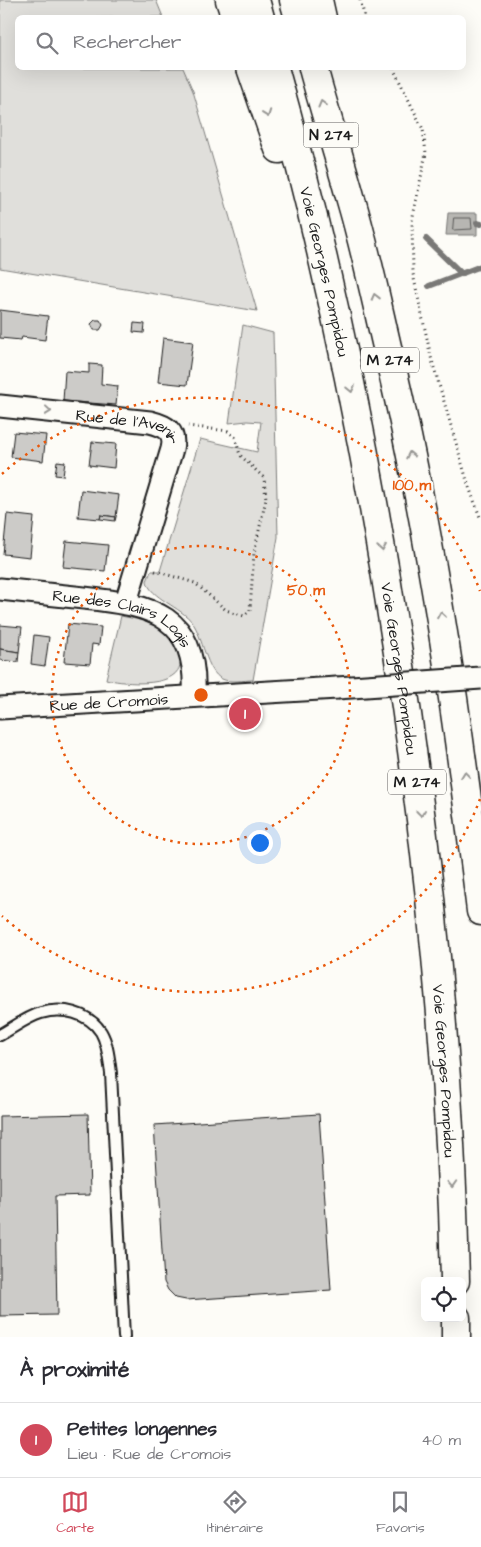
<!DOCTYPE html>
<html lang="fr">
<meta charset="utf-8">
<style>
body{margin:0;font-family:"Architects Daughter",sans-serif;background:#f7f7f7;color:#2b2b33}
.controls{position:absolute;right:15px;bottom:15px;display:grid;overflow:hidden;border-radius:8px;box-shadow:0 5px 20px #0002}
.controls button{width:45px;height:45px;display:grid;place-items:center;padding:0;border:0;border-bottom:1px solid #e1e1e2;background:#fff;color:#2b2b33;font:25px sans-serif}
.you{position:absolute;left:259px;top:842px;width:18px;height:18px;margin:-12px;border:4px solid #fff;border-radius:50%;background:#1a73e8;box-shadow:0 0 0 8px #1a73e833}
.badge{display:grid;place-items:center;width:32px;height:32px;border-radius:50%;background:#d1495b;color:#fff;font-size:16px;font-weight:700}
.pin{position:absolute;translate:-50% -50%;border:2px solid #fff;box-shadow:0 1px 5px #0006}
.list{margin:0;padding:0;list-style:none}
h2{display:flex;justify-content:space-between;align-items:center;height:65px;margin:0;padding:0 20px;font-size:21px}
h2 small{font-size:16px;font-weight:400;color:#7c7c81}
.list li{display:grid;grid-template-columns:32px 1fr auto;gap:15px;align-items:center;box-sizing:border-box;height:75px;padding:0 20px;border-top:1px solid #e1e1e2}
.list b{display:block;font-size:19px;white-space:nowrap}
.list p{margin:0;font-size:16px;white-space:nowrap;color:#7c7c81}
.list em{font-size:16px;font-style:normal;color:#7c7c81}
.icon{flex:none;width:28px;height:28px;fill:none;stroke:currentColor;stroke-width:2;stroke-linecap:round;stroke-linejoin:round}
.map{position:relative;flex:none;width:481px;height:1337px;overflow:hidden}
.search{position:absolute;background:#fff;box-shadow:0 5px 20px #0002;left:15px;right:15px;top:15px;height:55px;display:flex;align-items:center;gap:12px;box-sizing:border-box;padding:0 18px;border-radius:8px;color:#7c7c81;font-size:19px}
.sheet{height:140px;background:#fff}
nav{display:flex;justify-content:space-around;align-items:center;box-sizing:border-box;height:70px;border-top:1px solid #e1e1e2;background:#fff;font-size:14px;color:#7c7c81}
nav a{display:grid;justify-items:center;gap:2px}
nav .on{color:#d1495b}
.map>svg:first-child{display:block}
</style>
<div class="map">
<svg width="481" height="1337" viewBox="0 0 481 1337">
<rect width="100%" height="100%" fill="#fdfcf7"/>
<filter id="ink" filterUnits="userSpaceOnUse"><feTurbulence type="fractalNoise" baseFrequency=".02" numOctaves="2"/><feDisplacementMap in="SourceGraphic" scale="10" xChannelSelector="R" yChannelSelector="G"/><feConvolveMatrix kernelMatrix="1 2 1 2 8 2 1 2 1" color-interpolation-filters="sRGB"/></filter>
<g filter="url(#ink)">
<g fill="#e0dfdb" stroke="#7e7e7c">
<path d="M 0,0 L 156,0 L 163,17 L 18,18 L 18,68 L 183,68 L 193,91 L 257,311 L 0,268 Z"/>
<path d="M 243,325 L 273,333 L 278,537 L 253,680 C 244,680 230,683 222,679 C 206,672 203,636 192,622 C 182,608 149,597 147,581 L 151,571 L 160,571 L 200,439 L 257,452 L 261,422 L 247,421 L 229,423 Z"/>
<path d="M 121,616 C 131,618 142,620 151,624 C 162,628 171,637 176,647 C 198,690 128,685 106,679 Z"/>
</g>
<path fill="#b7b6b2" stroke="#797876" d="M 448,213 L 477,213 L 477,235 L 446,235 Z"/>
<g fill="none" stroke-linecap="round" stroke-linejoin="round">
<path stroke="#5a5a58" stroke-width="1" d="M 454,218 L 471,218 L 472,229 L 453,230 Z"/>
<g stroke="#797876" stroke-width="6">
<path d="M 477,223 L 481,224"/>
<path d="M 426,239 L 462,274"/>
<path d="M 429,286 L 481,266"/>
</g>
</g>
<g fill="#cccbc8" stroke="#1c1c1c">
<path d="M 0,310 L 48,316 L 45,340 L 22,337 L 21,340 L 0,338 Z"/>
<path d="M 95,320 L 100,320 L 103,325 L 100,330 L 94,330 L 91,324 Z"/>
<path d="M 134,323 L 145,324 L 144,333 L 133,332 Z"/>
<path d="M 163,338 L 193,342 L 187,385 L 158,382 Z"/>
<path d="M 89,364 L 102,365 L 101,384 L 118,386 L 116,405 L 63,401 L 65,371 L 89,373 Z"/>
<path d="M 14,432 L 46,435 L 43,461 L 11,457 Z"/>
<path d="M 92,442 L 116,444 L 114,468 L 89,465 Z"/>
<path d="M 57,461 L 65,462 L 63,476 L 55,475 Z"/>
<path d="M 81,490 L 119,495 L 116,517 L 101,515 L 100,519 L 78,517 Z"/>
<path d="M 7,514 L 34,517 L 30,557 L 3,554 Z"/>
<path d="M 101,515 L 116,517 L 115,521 L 100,519 Z"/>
<path d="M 66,541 L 108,545 L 105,571 L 63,567 Z"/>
<path d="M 68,624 L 101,627 L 99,645 L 92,644 L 90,664 L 64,662 Z"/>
<path d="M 0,625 L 22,627 L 19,652 L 0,649 Z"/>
<path d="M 34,635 L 49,637 L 45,666 L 31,664 Z"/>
<path d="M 0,649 L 19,652 L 18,662 L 0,660 Z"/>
<path d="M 246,711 L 249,711 L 250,717 L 240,717 L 239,712 Z"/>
<path d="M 88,1114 L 90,1195 L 55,1196 L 57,1315 L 0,1316 L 0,1116 Z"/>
<path d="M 319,1114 L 331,1290 L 186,1300 L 176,1298 L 168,1290 L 164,1282 L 154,1125 Z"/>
</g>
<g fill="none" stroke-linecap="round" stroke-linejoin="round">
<g stroke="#1c1c1c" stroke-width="14">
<path id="service" d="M 0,1035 C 13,1028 27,1017 41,1013 C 62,1007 88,1012 101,1032 C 108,1044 109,1060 111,1073 L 124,1337"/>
</g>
<g stroke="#1c1c1c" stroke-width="25">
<g id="minor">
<path id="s1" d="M 0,406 L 150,422 C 166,426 176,431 172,449 L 126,602"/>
<path id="s2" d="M 0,589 C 28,592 56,595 84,598 C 152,605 198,615 194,696"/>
<path id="s3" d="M 0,708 L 337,688"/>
</g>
</g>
<g stroke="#1c1c1c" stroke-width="31">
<g id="trunk">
<path d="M 230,0 L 236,18"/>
<path d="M 255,0 L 260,18"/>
<path d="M 294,0 L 299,18"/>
<path d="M 318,0 L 322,18"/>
<path d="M 251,68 L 279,149"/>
<path id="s4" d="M 274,68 C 328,260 368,456 398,653 C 430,862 451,1070 455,1281"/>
<path d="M 313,68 C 325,112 339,156 351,200 C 367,254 378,310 391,364 C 433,544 459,727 481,911"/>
<path d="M 456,1318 L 456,1337"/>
</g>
</g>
<g stroke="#1c1c1c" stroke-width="3" stroke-dasharray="1 4" stroke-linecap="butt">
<path d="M 360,0 L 365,18"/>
<path d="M 393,68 L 423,129 L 426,153 L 412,221 L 413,274 L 431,357 L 468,484 L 481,520"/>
<path d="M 155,571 L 195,583 L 226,610 L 244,616 L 250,610 L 254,553 L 266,499 L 264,478 L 240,455 L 235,437 L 228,431 L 188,426"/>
</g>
<use href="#service" stroke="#fdfcf7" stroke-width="10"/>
<use href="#minor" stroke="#fdfcf7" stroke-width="21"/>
<use href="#trunk" stroke="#fdfcf7" stroke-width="28"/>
<g stroke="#1c1c1c" stroke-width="25" stroke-linecap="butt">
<path id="minor-bridge" d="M 337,688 L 481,678"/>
</g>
<use href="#minor-bridge" stroke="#fdfcf7" stroke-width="21"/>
</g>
<defs><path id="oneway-chevron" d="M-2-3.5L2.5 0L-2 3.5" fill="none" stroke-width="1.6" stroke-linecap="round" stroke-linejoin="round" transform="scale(1.25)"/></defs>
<g stroke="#989794">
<use href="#oneway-chevron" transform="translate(322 104) rotate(-105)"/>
<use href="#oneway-chevron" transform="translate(267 114) rotate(70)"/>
<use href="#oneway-chevron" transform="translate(375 297) rotate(-104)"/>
<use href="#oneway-chevron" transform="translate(351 389) rotate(78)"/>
<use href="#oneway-chevron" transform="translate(48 411) rotate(6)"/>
<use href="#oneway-chevron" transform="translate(410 455) rotate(-102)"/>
<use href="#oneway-chevron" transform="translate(382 548) rotate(81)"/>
<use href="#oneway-chevron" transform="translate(441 615) rotate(-100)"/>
<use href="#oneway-chevron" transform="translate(465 775) rotate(-97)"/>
<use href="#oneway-chevron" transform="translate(421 813) rotate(83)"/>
<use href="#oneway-chevron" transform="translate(452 1184) rotate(87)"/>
</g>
</g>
<g fill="none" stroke="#e8590c" stroke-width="2.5" stroke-dasharray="2.5 5">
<circle cx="201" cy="695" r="149"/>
<path d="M480 799A298 298 0 0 1 2 916M2 474A298 298 0 0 1 480 591"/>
</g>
<g text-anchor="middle" stroke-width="4.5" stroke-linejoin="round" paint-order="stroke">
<g fill="#fdfcf7" stroke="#605f5e" stroke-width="1">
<rect x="303.5" y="122.5" width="55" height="25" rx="4"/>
<rect x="361" y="347.5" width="58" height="25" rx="4"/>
<rect x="388" y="769.5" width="58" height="25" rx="4"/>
</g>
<g font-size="15" font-weight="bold" fill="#1c1c1c">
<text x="331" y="140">N 274</text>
<text x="390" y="365">M 274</text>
<text x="417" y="787">M 274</text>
</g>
<g font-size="16" fill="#1c1c1c" stroke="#fdfcf7">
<text dy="6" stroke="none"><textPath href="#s4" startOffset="210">Voie Georges Pompidou</textPath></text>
<text dy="6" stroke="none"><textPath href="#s1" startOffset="131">Rue de l'Avenir</textPath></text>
<text dy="6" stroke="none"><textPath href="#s2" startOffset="129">Rue des Clairs Logis</textPath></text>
<text dy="6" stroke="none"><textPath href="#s4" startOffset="614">Voie Georges Pompidou</textPath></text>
<text dy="6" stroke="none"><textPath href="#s3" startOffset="109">Rue de Cromois</textPath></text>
<text dy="6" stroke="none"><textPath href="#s4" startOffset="1019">Voie Georges Pompidou</textPath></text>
</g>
</g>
<circle cx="201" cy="695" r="8" fill="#e8590c" stroke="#fdfcf7" stroke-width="2.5"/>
<g font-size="15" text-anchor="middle" font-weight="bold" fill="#e8590c" stroke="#fdfcf7" stroke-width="4.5" stroke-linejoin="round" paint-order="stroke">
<text x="412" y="490">100 m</text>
<text x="306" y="595">50 m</text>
</g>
</svg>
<div class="controls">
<button><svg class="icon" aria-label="locate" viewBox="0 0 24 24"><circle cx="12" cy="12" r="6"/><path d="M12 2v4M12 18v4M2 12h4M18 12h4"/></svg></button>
</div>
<div class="you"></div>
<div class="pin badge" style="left:245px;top:714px">1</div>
<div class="search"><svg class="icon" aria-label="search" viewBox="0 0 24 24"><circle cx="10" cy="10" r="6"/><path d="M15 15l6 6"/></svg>Rechercher</div>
</div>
<section class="sheet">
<h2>À proximité<small></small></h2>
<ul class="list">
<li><span class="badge">1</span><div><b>Petites longennes</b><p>Lieu · Rue de Cromois</p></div><em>40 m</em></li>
</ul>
</section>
<nav>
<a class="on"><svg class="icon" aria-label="map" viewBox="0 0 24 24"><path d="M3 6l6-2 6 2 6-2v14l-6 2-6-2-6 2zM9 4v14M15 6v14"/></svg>Carte</a>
<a><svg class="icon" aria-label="directions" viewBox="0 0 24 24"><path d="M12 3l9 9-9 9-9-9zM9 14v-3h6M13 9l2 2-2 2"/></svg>Itinéraire</a>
<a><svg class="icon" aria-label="saved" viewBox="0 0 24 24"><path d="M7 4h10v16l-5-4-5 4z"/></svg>Favoris</a>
</nav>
